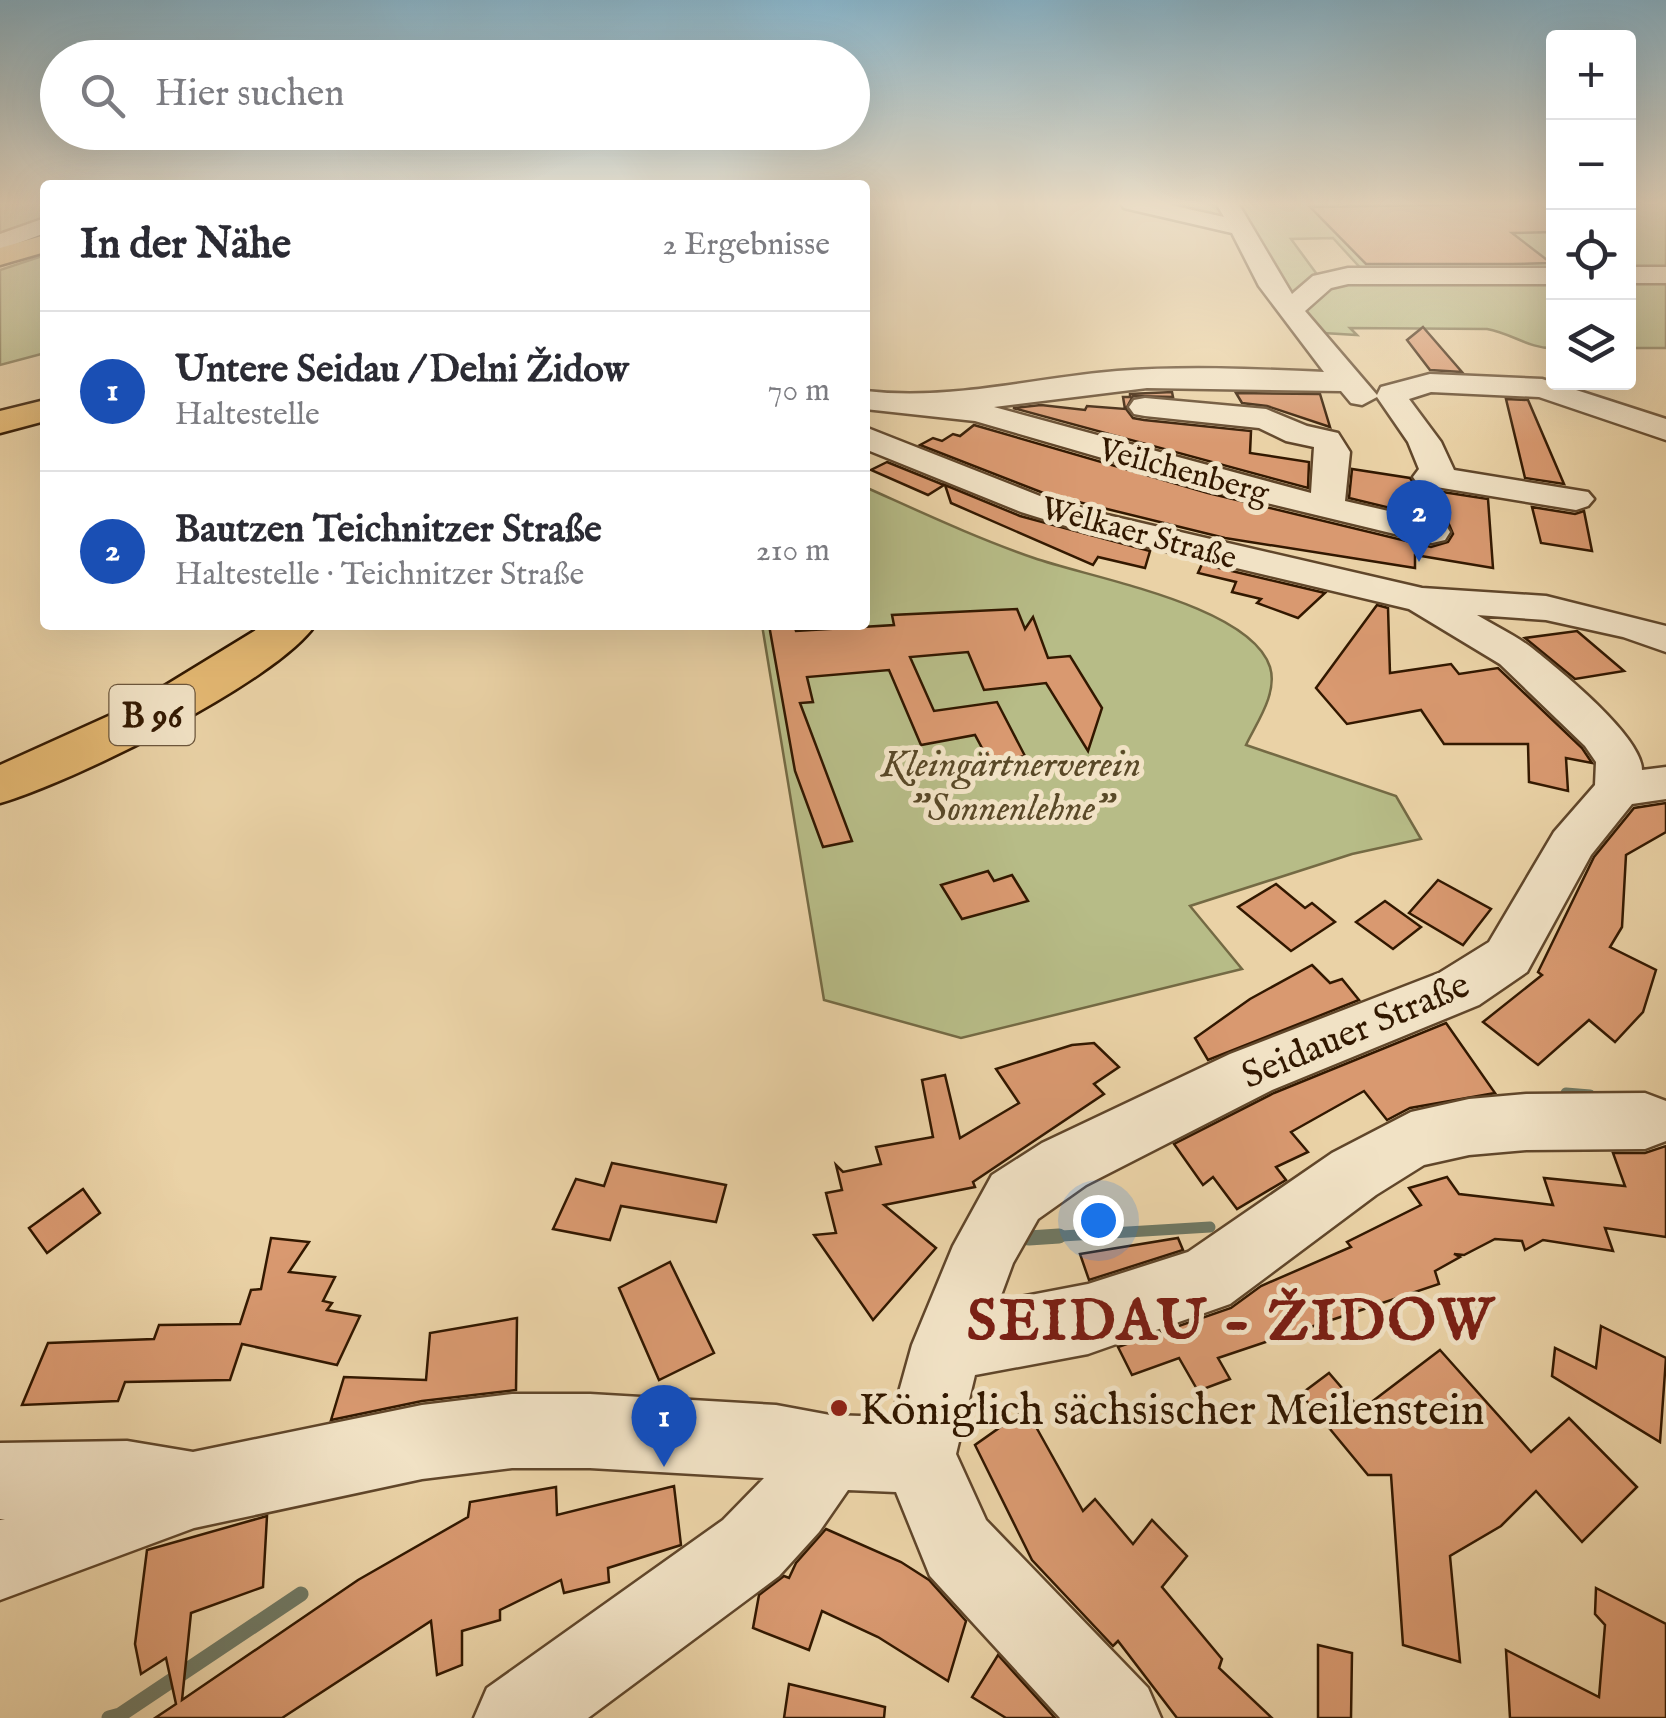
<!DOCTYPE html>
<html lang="de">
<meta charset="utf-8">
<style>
body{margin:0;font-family:"IM FELL English",serif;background:#f2f2f3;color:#2b2b33}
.controls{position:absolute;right:30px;top:30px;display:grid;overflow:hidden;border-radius:10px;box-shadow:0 10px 40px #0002}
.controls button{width:90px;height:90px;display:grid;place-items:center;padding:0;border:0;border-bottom:2px solid #e1e1e2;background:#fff;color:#2b2b33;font:50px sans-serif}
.you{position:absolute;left:1098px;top:1220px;width:35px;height:35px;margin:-25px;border:8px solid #fff;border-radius:50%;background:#1a73e8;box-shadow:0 0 0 15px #1a73e833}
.badge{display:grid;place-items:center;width:65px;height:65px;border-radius:50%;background:#7c3aed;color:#fff;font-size:32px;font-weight:700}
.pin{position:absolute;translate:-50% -82px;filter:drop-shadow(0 2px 5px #0008)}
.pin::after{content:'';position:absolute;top:52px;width:35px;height:30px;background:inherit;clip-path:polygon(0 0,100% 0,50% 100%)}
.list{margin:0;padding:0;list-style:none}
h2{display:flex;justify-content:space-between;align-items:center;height:130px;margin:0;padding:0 40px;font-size:42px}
h2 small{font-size:32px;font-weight:400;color:#7c7c81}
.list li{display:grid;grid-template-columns:65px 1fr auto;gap:30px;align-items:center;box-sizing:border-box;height:160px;padding:0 40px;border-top:2px solid #e1e1e2}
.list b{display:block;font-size:38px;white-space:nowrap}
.list p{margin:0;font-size:32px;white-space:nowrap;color:#7c7c81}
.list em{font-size:32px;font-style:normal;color:#7c7c81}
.icon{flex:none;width:55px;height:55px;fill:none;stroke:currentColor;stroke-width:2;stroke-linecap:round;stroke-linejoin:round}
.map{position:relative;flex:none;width:1666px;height:1718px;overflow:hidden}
.search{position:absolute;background:#fff;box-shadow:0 10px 40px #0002;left:40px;top:40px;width:830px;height:110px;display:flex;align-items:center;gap:25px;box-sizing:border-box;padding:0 35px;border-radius:55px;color:#7c7c81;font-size:38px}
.panel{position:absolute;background:#fff;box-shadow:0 10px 40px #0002;left:40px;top:180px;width:830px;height:450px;border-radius:10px}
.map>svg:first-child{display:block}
</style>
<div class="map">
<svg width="1666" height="1718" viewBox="0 0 1666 1718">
<rect width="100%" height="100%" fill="#ead2a6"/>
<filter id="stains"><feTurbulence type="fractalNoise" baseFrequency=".002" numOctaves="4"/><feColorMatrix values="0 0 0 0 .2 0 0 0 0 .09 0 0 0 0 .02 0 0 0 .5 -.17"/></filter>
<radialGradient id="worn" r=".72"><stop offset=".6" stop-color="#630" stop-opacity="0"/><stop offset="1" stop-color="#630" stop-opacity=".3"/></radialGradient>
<g fill="#b7bc87" stroke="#746a44" stroke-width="2.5" fill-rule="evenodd">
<path d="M 0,203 L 45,203 L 45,221 L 0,240 Z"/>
<path d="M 1132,203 L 1553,203 L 1553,348 C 1530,349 1511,333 1487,329 L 1350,328 L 1357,335 L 1307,332 L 1245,229 ZM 1333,238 L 1365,273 L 1318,285 L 1316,273 L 1291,239 Z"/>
<path d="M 1628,203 L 1666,203 L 1666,348 L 1629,348 Z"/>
<path d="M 45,255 L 45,353 L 0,365 L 0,270 Z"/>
<path d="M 865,487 C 921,512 976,538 1034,558 C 1091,578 1250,605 1270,667 C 1278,693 1257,722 1246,745 L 1396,796 L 1421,839 L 1352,854 L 1190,906 L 1242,969 L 961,1038 L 824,1000 L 762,625 L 865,625 Z"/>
</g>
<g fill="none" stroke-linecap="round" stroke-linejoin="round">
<g stroke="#6f7863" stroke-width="11">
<path d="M 1566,1093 L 1590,1095"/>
<path d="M 1029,1238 L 1210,1227"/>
</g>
<g stroke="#6f7863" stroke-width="15">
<path d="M 1029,1238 L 1059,1236"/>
<path d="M 109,1718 L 120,1715 L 301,1594"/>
</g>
</g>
<g fill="#d99970" stroke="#321800" stroke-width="2.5">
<path d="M 1554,203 L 1554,232 L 1512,233 L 1551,263 L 1512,264 L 1366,264 L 1310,207 Z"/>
<path d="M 1423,327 L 1462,372 L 1430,370 L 1407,340 Z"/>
<path d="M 1172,392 L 1173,397 L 1133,396 L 1126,409 L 1133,418 L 1144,420 L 1251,431 L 1250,453 L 1309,462 L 1308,488 L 1013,408 L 1041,405 L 1085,410 L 1087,406 L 1125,409 L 1123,397 L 1130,397 L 1130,394 Z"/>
<path d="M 1236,393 L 1320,394 L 1330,427 L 1267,406 L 1242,403 Z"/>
<path d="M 1506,399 L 1528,400 L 1564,484 L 1525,478 Z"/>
<path d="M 974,425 L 1208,493 L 1431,547 L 1448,542 L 1453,534 L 1448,522 L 1349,498 L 1352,469 L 1410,478 L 1417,488 L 1488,499 L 1493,568 L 1415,555 L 1415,568 L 1225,538 L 1046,494 L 920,445 L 933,438 L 942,441 L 953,434 L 960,436 Z"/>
<path d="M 887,462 L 944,485 L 928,495 L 871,470 Z"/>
<path d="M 945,485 L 1020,516 L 1150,551 L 1145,568 L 1098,557 L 1093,565 L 951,503 Z"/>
<path d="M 1532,507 L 1575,514 L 1584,511 L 1592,551 L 1541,543 Z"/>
<path d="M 1202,564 L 1325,593 L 1298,618 L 1257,603 L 1261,599 L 1232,592 L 1236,582 L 1198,573 Z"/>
<path d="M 1377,605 L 1388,608 L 1390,673 L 1451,664 L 1459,674 L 1498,668 L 1582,748 L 1592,763 L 1566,758 L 1568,791 L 1529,782 L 1528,744 L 1444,744 L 1421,710 L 1347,724 L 1316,688 Z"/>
<path d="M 1017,609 L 1025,629 L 1033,617 L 1048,658 L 1070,656 L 1102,708 L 1088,751 L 1046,683 L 984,690 L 968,652 L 910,657 L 934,711 L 997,702 L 1025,756 L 990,763 L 975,735 L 921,745 L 889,670 L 807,677 L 813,702 L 800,703 L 852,841 L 823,847 L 795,771 L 769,625 L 794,625 L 796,631 L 894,625 L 892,615 Z"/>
<path d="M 1577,631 L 1624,671 L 1575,679 L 1525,638 Z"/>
<path d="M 1666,803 L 1666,832 L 1626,855 L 1622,927 L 1610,947 L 1656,970 L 1643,1012 L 1615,1042 L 1589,1020 L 1538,1065 L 1483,1022 L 1542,975 L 1538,972 L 1594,857 L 1634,808 Z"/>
<path d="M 988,871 L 994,881 L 1012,875 L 1028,901 L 962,919 L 941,885 Z"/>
<path d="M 1438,880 L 1491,909 L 1463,945 L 1409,913 Z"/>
<path d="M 1276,884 L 1305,908 L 1312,903 L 1335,922 L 1291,951 L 1238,907 Z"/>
<path d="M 1385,901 L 1421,927 L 1393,949 L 1356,922 Z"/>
<path d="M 1312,965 L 1330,983 L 1342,979 L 1359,1000 L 1208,1060 L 1195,1038 L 1250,999 Z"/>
<path d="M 1446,1023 L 1495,1093 L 1410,1108 L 1387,1120 L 1364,1091 L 1291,1132 L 1308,1152 L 1276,1167 L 1286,1180 L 1237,1209 L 1213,1177 L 1203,1185 L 1174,1144 L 1274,1093 Z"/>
<path d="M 1094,1043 L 1119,1067 L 1094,1084 L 1104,1094 L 973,1182 L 975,1187 L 884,1205 L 936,1248 L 873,1320 L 814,1235 L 836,1233 L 826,1193 L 842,1190 L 836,1165 L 843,1172 L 881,1164 L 876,1147 L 933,1137 L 922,1080 L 945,1075 L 960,1138 L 1019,1103 L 996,1069 L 1072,1045 Z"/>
<path d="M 1666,1146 L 1666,1237 L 1605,1228 L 1613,1251 L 1543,1240 L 1525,1250 L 1522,1241 L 1495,1239 L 1464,1255 L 1454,1254 L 1460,1257 L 1435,1271 L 1439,1284 L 1218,1358 L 1230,1379 L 1198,1391 L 1179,1358 L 1132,1375 L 1118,1347 L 1231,1308 L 1261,1286 L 1351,1247 L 1347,1242 L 1421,1205 L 1409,1188 L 1447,1177 L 1459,1194 L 1553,1205 L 1544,1178 L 1625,1186 L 1613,1153 L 1645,1153 Z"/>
<path d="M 612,1163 L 726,1185 L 716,1222 L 621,1206 L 610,1240 L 553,1229 L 576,1179 L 604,1186 Z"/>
<path d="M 83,1189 L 100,1213 L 47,1253 L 29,1228 Z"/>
<path d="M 271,1238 L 309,1242 L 289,1272 L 335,1277 L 323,1301 L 332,1303 L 327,1310 L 360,1316 L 337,1365 L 242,1344 L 230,1380 L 125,1382 L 118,1401 L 22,1405 L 48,1343 L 154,1339 L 159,1325 L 240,1324 L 251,1290 L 261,1289 Z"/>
<path d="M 1178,1238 L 1183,1250 L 1089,1280 L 1080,1254 Z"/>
<path d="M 670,1262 L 714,1353 L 659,1380 L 619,1288 Z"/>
<path d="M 517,1318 L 516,1390 L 422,1401 L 331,1420 L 344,1377 L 426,1380 L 430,1333 Z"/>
<path d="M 1601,1326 L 1666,1358 L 1660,1442 L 1552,1376 L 1555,1348 L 1596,1368 Z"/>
<path d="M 1440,1350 L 1531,1452 L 1569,1418 L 1637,1487 L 1582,1542 L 1536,1491 L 1501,1526 L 1450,1556 L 1460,1662 L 1403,1645 L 1391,1475 L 1368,1475 L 1301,1394 L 1329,1373 L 1361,1410 Z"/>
<path d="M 1026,1409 L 1083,1511 L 1095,1499 L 1133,1544 L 1152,1520 L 1187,1556 L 1162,1587 L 1222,1659 L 1219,1668 L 1272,1718 L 1177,1718 L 1118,1641 L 1113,1646 L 1032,1560 L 975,1445 Z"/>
<path d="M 674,1486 L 681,1545 L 608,1568 L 609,1582 L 564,1593 L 561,1580 L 500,1610 L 500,1620 L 462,1631 L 462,1665 L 437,1675 L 431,1621 L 282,1718 L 155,1718 L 176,1704 L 166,1658 L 141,1674 L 135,1644 L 147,1550 L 267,1516 L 263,1587 L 191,1613 L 182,1700 L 358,1580 L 468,1517 L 470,1502 L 556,1487 L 557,1515 Z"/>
<path d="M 826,1529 L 901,1562 L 929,1580 L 966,1621 L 948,1681 L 878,1637 L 822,1611 L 809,1650 L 753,1628 L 759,1595 L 784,1576 L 789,1578 L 796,1563 Z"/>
<path d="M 1596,1588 L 1666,1624 L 1666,1718 L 1510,1718 L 1506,1650 L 1599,1697 L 1605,1625 L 1595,1614 Z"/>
<path d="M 1318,1645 L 1352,1653 L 1351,1718 L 1318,1718 Z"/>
<path d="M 998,1655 L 1055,1718 L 1006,1718 L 972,1697 Z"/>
<path d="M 789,1684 L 885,1707 L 884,1718 L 784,1718 Z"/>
</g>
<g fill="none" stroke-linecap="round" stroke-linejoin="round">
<g stroke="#60462a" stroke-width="5">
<g id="minor">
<path d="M 1121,203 L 1161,203 L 1224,217 L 1216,203 L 1238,203 L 1292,294 L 1313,276 L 1348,268 L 1554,268 L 1554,284 L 1348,284 L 1331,288 L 1305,311 L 1377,395 L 1381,387 L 1430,374 L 1542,379 L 1666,419 L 1666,440 L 1539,397 L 1431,392 L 1409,399 L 1441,442 L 1454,470 L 1588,492 L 1594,499 L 1588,506 L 1576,510 L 1418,484 L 1413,477 L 1419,469 L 1408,442 L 1377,397 L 1362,405 L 1351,403 L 1341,391 L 1147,388 L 994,407 L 1311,493 L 1314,447 L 1286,441 L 1259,428 L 1145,416 L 1134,414 L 1129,407 L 1134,400 L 1145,398 L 1266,409 L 1307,426 L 1338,433 L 1350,452 L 1345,501 L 1445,524 L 1450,532 L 1445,540 L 1432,543 L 1209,489 L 975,421 L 865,409 L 865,391 C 951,401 1032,378 1117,371 C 1186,366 1256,369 1324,372 L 1259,286 L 1232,233 L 1124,208 Z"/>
<path d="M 45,218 L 45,233 L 0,250 L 0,234 Z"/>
<rect x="1628" y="267" width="38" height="16"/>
<path d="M 865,427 L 1045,498 L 1107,515 L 1422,588 L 1546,596 L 1666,626 L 1666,652 L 1623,637 L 1546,620 L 1477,615 C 1495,626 1515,635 1532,648 C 1558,669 1642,736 1642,770 L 1666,767 L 1666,799 L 1632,804 L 1591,855 L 1527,972 L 1479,1005 L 1272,1090 L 1086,1185 L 1038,1219 L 1013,1263 L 999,1301 L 1088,1284 L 1188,1252 L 1332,1153 L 1411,1112 L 1469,1099 L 1526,1094 L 1645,1093 L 1666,1101 L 1666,1141 L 1645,1149 L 1526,1150 L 1469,1155 L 1424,1165 L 1376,1195 L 1230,1304 L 1088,1354 L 975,1375 L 956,1454 L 986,1520 L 1148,1688 L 1161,1718 L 1060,1718 L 930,1576 L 896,1492 L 848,1490 L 819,1532 L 779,1576 L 588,1718 L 474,1718 L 487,1688 L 723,1520 L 764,1478 L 590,1468 L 512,1468 L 422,1479 L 194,1528 L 0,1600 L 0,1520 L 5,1519 L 0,1519 L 0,1443 L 127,1441 L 193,1452 L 422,1405 L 512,1394 L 590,1394 L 776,1405 L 830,1415 L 892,1417 L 912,1345 L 953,1246 L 992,1175 L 1042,1143 L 1230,1054 L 1439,973 L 1489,942 L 1554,832 L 1595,785 L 1596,762 L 1585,746 L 1500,664 L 1409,609 L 1085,532 L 1021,512 L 865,449 Z"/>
</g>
</g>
<g stroke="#321800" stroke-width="5">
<path id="major" d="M 264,625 L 315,625 C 275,683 70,783 0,803 L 0,765 L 135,704 Z"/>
</g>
<g stroke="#321800" stroke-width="5">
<g id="highway">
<path d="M 45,235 L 45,252 L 0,265 L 0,248 Z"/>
<path d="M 45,400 L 45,421 L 0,433 L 0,411 Z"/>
</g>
</g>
<use href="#minor" fill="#f1e2c5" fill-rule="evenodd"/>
<use href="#major" fill="#e5b973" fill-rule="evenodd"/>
<use href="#highway" fill="#e5b973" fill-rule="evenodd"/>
</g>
<linearGradient id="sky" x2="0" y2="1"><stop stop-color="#88b6cd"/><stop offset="0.46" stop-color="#f6ebd7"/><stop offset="1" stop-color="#f6ebd7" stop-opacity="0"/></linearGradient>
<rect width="1666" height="443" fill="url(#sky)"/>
<circle fill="#8f2418" stroke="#f1e2c5" stroke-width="4" cx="839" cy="1408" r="10"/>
<g text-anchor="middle" stroke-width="10" stroke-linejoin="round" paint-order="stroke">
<g font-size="32" fill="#321800" stroke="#f1e2c5">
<text transform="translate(1184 470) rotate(15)" y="11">Veilchenberg</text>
<text transform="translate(1139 532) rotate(15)" y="11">Welkaer Straße</text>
</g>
<rect fill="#f1e2c5" stroke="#6b553b" stroke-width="2.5" x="109.5" y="685" width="85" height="60" rx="8"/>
<g font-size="35" font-weight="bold" fill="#321800">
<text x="152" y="727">B 96</text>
</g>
<g font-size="38" font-style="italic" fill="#5a4928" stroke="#f1e2c5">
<text x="1011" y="776">Kleingärtnerverein<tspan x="1011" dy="44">"Sonnenlehne"</tspan></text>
</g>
<g font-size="38" fill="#321800" stroke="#f1e2c5">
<text transform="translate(1355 1029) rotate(-23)" y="13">Seidauer Straße</text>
</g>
<g font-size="45" fill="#321800" stroke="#f1e2c5" text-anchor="start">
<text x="859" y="1424">Königlich sächsischer Meilenstein</text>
</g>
<g font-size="58" font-weight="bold" letter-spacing="2.5" fill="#7a1f14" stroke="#f1e2c5">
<text x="1231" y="1339">SEIDAU - ŽIDOW</text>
</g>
</g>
<rect width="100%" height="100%" filter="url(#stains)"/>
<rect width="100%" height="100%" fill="url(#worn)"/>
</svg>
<div class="controls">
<button>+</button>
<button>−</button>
<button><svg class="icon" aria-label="locate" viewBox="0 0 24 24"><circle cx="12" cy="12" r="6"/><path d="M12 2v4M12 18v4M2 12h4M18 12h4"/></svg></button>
<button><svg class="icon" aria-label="layers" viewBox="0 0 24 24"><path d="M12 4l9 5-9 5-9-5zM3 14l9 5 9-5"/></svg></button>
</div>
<div class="you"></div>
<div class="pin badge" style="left:664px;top:1467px;background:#1a4fb4">1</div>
<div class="pin badge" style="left:1419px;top:562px;background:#1a4fb4">2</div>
<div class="search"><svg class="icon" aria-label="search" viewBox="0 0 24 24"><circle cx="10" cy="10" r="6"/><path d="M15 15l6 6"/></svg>Hier suchen</div>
<section class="panel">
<h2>In der Nähe<small>2 Ergebnisse</small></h2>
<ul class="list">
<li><span class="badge" style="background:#1a4fb4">1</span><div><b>Untere Seidau / Delni Židow</b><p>Haltestelle</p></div><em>70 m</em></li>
<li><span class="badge" style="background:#1a4fb4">2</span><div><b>Bautzen Teichnitzer Straße</b><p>Haltestelle · Teichnitzer Straße</p></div><em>210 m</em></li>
</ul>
</section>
</div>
